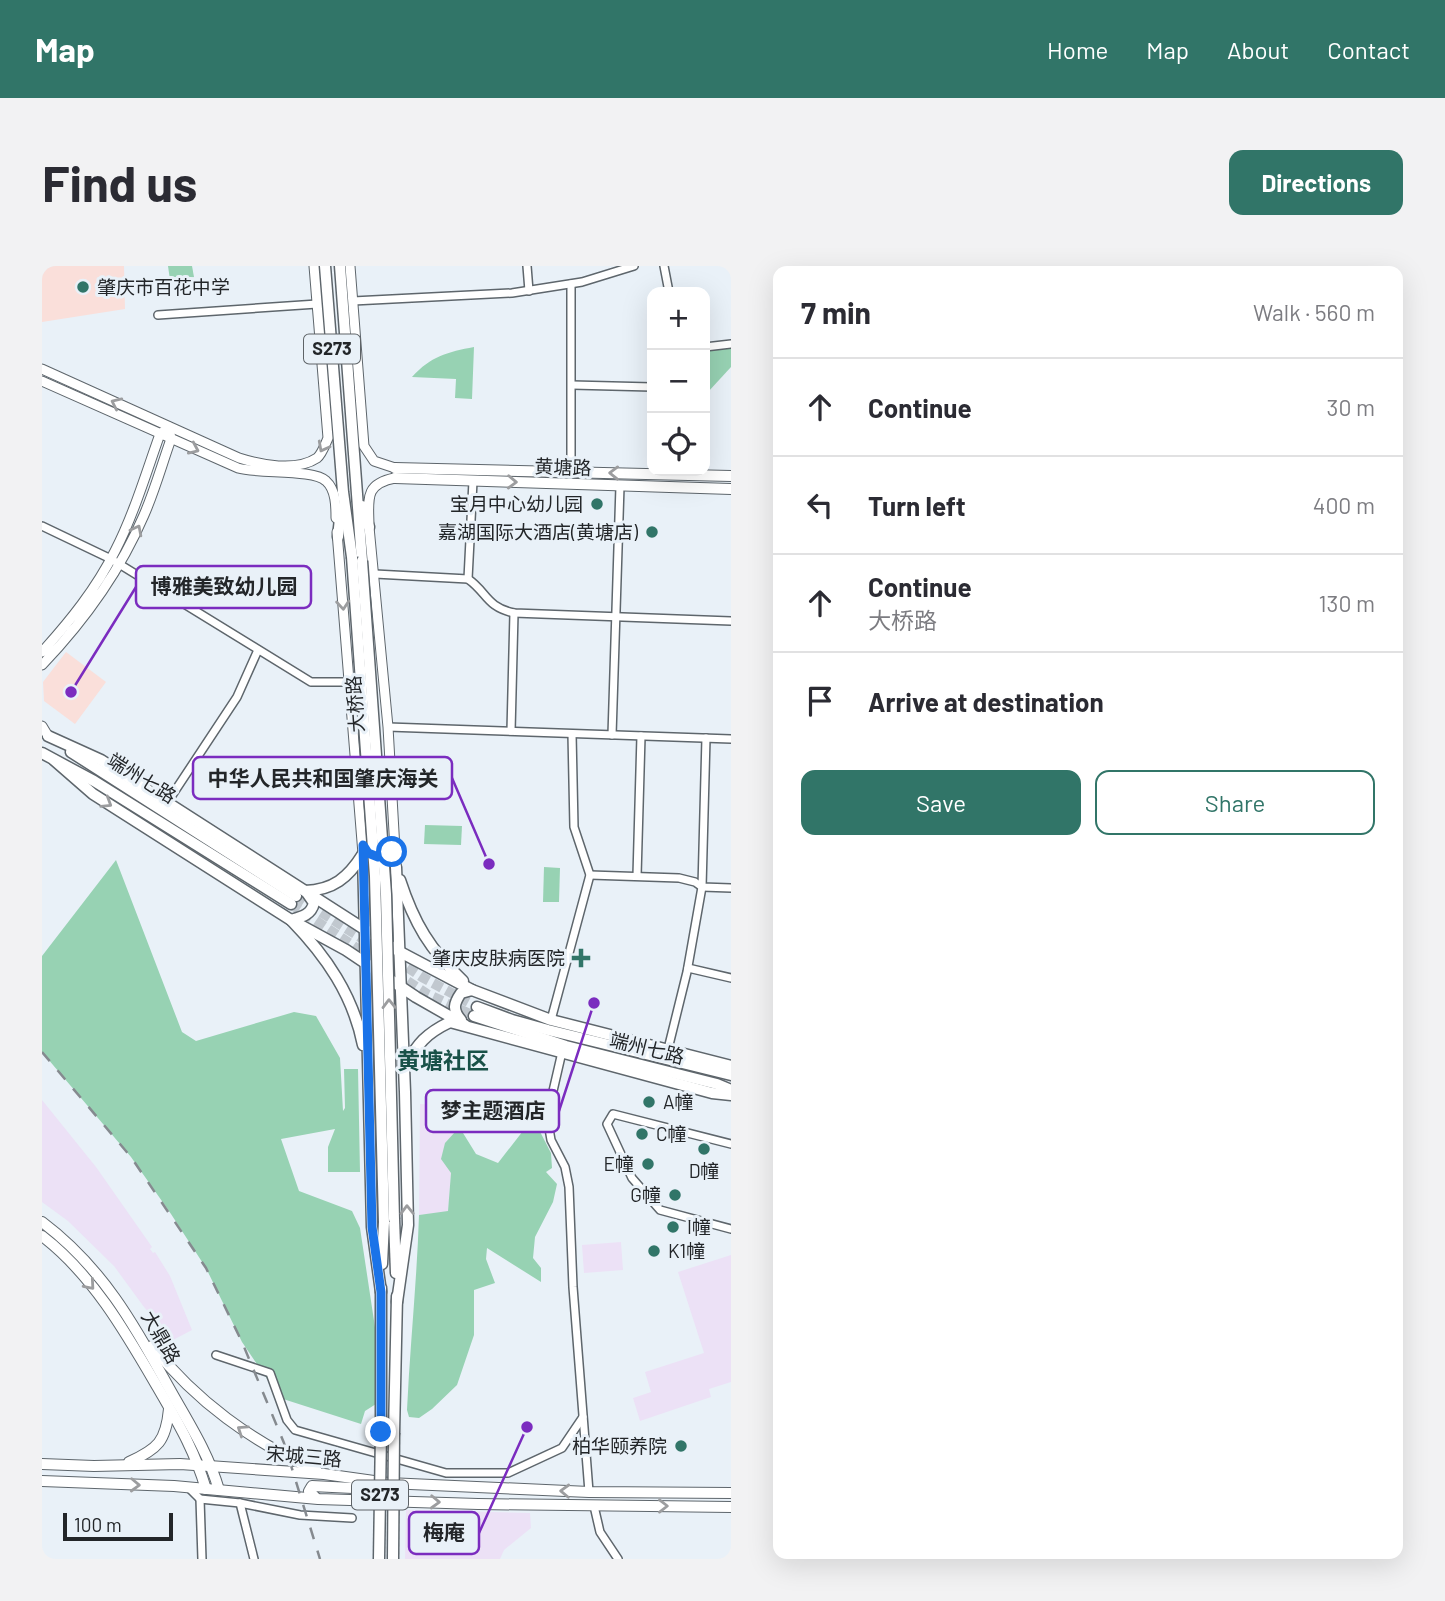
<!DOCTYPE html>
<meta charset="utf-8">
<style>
body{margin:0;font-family:Barlow,"Noto Sans SC",sans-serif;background:#f2f2f3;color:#2b2b33}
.controls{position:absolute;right:21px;top:21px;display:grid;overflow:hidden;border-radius:14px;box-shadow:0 7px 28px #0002}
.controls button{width:63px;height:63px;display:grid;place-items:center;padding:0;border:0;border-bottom:2px solid #e1e1e2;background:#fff;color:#2b2b33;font:35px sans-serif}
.scale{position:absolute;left:21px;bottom:18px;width:110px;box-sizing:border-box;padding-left:7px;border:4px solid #232629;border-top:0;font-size:19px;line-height:24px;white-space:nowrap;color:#232629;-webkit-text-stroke:5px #e9f1f8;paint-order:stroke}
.stop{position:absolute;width:21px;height:21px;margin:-16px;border:5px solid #1a73e8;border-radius:50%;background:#fff}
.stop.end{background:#1a73e8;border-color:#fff;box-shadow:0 2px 7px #0008}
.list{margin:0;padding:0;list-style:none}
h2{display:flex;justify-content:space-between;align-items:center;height:91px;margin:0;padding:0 28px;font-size:30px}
h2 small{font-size:23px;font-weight:400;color:#7c7c81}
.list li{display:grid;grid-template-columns:46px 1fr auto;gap:21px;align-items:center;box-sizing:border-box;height:98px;padding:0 28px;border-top:2px solid #e1e1e2}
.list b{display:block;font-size:26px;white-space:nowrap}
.list p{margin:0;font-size:23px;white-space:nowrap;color:#7c7c81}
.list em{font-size:23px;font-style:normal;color:#7c7c81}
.actions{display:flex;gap:14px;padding:21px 28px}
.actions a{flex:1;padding:16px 0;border:2px solid #317568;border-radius:14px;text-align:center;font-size:24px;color:#317568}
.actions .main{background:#317568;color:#fff}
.icon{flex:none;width:38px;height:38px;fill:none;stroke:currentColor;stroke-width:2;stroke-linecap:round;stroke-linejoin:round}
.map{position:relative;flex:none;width:689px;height:1293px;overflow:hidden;border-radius:14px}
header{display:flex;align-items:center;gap:42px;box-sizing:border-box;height:98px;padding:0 35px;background:#317568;color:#fff}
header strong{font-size:33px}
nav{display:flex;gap:38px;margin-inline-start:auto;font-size:24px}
.intro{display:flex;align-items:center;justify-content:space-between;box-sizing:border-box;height:168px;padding:0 42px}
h1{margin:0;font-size:49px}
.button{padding:18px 32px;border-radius:14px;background:#317568;color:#fff;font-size:24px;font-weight:700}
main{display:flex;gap:42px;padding:0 42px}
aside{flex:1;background:#fff;border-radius:14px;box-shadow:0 7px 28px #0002}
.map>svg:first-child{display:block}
</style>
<header>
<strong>Map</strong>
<nav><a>Home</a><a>Map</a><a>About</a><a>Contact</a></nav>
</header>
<div class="intro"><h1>Find us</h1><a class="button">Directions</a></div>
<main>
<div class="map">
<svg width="689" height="1293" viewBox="0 0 689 1293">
<rect width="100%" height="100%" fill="#e9f1f8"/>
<g fill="#ece1f6">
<path d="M 0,834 L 54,901 L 110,981 L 108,983 L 111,987 L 113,986 L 128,1010 L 150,1064 L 131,1074 L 102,1041 L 72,1000 L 26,955 L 0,936 Z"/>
<path d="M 378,838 L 394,839 L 412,855 L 413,866 L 403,877 L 409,907 L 406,946 L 377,949 Z"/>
<path d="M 579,976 L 581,1004 L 542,1007 L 540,979 Z"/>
<path d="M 689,989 L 689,1116 L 667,1123 L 669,1131 L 598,1155 L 591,1132 L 609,1126 L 603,1106 L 662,1087 L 636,1006 Z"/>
<path d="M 364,1244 L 488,1247 L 489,1262 L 462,1284 L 458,1293 L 363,1293 Z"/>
</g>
<g fill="#fadfda">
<path d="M 0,0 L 82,0 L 83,43 L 0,56 Z"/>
<path d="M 24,386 L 64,416 L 33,458 L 2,435 L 1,416 Z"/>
</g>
<g fill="#97d2b3">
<path d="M 126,0 L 150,0 L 152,11 L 128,14 Z"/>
<path d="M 689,80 L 689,101 L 666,126 L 663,125 L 663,83 Z"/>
<path d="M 432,81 L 430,133 L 413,132 L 414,113 L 370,111 C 389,90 406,86 432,81 Z"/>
<path d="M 383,559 L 420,560 L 419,579 L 382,578 Z"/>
<path d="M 74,594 L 140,766 L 154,775 L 252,746 L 274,750 L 298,792 L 301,845 L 303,842 L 302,803 L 316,803 L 318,906 L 286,906 L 286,881 L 293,863 L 239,873 L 257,925 L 310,945 L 318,962 L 334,1068 L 334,1138 L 323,1145 L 319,1158 L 238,1132 L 200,1076 L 164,1002 L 129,948 L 89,891 L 0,786 L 0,690 Z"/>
<path d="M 502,601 L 518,602 L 517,636 L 501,636 Z"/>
<path d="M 491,852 L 509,887 L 510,902 L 504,906 L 515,918 L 511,936 L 493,971 L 491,992 L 499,1002 L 499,1016 L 445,982 L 444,993 L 453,1017 L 432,1024 L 432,1069 L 415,1119 L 390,1143 L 377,1152 L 367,1151 L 365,1144 C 368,1079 375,1014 377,949 L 406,945 L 409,907 L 399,893 L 403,877 L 413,866 L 421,867 L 434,888 L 456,897 Z"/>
</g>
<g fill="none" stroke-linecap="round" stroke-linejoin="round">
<g stroke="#c1c8cf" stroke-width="10" stroke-dasharray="10 5" stroke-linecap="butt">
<path d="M 254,630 L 327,677"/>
<path d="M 249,638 L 328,691"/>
<path d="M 353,693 L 380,711 L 435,741"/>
<path d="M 353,707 L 385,728 L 432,750"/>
</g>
<g stroke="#5e666c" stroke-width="10">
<g id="minor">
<path d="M 485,0 L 487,25"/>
<path d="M 622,0 L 627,26"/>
<path d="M 311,35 L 470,27 L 540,16 L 592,0"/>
<path d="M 116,49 L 275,38"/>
<path d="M 663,81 L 689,78"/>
<path d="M 530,119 L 610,121"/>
<path d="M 529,206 L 529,18"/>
<path d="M 0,260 L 69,293 L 269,416 L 307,416"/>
<path d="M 333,308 L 426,313 C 445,326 444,341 472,347 L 689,355"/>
<path d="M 426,313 L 431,215"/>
<path d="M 346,461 L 689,473"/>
<path d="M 469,465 L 472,347"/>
<path d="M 570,469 L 578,220"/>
<path d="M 125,537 L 195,431 L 216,384"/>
<path d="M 548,609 L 637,612 L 653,616 L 660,621 L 689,622"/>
<path d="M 595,610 L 599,470"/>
<path d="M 646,702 L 689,712"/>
<path d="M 509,754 L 548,609 L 532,561 L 530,468"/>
<path d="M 626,783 L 645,706 L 660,621 L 664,472"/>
<path d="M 520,786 L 505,851 L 509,874 L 523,901 L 527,921 L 531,1021 L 547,1226"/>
<path d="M 689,878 L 571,848 L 565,858 L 590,912 L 618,944 L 689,963"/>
<path d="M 174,1089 L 228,1107 L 245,1154 L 253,1164 L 404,1207 L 466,1207 L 520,1182 L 541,1151"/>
<path d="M 147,1222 L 158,1233 L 160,1293"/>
<path d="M 158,1233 L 198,1237 L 258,1249 L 310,1252"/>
<path d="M 198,1237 L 212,1293"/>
<path d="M 552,1240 L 558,1266 L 576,1293"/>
</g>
</g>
<g stroke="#5e666c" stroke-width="11">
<g id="tertiary">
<path d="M 308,0 L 322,180 L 332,195 L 353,202"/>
<path d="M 0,103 L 197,192 C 219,199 254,206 275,192 C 280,188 283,179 286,172 L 272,0"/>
<path d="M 0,115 L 196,202 C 217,208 272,203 284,215 C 294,224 294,240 294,252"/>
<path d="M 353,212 C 321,218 327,235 327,261 L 346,461 L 354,601"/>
<path d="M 295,266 L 321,588"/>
<path d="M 0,386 C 28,355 54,323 73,285 C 92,248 104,207 118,168 L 127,161 L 129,173 C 120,198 113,224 102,249 C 78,305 42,355 0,399"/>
<path d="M 0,460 L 6,470"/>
</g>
</g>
<g stroke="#5e666c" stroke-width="12">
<g id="secondary">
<path d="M 353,202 L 689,210"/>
<path d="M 353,212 L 689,223"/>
<path d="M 0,956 C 60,1001 92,1058 127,1122 C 146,1156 166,1186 177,1224"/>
<path d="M 0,970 C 51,1009 84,1067 116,1122 C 136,1157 152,1183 164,1223"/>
<path d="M 110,1080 C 155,1136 209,1175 275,1205"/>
<path d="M 87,1196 C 116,1183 124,1175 127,1143"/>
<path d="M 0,1198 L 52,1200 L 138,1198 L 282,1208 L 346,1217 L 547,1226 L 689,1227"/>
<path d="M 0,1215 L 132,1220 L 276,1233 L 436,1238 L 689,1241"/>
<path d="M 274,1232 L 267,1225 L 270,1220 L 311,1222 L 335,1219"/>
</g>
</g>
<g stroke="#5e666c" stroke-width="13">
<g id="primary">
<path d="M 283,0 L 301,226 L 310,291"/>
<path d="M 298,0 L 320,295"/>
<path d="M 320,240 L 327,261"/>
<path d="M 296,271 L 299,243"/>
<path d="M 6,470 L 59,494 L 358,686 L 430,724 L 509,754 L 689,800"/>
<path d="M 29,486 L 254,630"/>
<path d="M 0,487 L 52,515 L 249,638"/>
<path d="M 12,494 L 51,528 L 249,654 L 304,684 L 374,731 L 423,759"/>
<path d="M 321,588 L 330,961 L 339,1026"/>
<path d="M 354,601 L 363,826 L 366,959 L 355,1036"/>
<path d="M 358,614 C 372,657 388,684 421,715"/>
<path d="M 263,625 C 291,624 306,612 321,588"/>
<path d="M 265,627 L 272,637 C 269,649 260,651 249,654 C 284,690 311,729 321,779"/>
<path d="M 435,741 L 470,754 L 506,764 L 689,809"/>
<path d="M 432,750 L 524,780 L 675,818 L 689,824"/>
<path d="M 419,754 C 410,744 412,737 419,727 L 430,724"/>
<path d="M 362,800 C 377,777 383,768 408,756 L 670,827 L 689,829"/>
<path d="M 352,953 L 354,1007"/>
<path d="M 340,998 L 342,956"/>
<path d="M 339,1166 L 339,1022"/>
<path d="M 352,1167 L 355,1030"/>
</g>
</g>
<use href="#minor" stroke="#fff" stroke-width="7"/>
<use href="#tertiary" stroke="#fff" stroke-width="9"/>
<use href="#secondary" stroke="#fff" stroke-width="10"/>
<use href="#primary" stroke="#fff" stroke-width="10"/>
<path stroke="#858a8f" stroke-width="2.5" stroke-dasharray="12 12" stroke-linecap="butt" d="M 0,786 L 89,891 L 164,1002 L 200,1076 L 242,1177 L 278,1293"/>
<g stroke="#5e666c" stroke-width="13" stroke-linecap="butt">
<g id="primary-bridge">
<path d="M 310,291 L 333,610 L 342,956"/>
<path d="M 320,295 L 344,628 L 352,953"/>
<path d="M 337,1293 L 339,1166"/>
<path d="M 351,1293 L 352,1167"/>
</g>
</g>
<use href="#primary-bridge" stroke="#fff" stroke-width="10"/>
</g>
<defs><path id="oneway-chevron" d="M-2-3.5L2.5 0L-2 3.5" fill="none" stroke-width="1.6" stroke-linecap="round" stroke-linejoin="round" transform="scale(1.75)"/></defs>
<g stroke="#9c9d9f">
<use href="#oneway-chevron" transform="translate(74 137) rotate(-155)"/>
<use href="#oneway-chevron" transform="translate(281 181) rotate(118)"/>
<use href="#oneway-chevron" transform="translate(152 183) rotate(24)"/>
<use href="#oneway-chevron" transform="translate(572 207) rotate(-179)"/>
<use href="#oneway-chevron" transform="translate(470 216) rotate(2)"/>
<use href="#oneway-chevron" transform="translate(95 264) rotate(-63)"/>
<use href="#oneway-chevron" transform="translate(301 339) rotate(85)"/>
<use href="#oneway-chevron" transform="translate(65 537) rotate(32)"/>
<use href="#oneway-chevron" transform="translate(347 738) rotate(-91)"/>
<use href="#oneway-chevron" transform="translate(365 944) rotate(-91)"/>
<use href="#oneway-chevron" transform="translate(48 1019) rotate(49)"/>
<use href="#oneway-chevron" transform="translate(200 1164) rotate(-146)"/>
<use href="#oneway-chevron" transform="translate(93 1219) rotate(2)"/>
<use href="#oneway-chevron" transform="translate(523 1225) rotate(-178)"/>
<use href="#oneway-chevron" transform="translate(393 1236) rotate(2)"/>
<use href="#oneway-chevron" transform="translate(621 1240)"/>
</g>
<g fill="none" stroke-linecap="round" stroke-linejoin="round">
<path stroke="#1a73e8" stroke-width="9" d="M 339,1166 L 339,1026 L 330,961 L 321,579 L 326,587 L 336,591 L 350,586"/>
</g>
<g fill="#317568" stroke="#e9f1f8" stroke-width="2.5">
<circle cx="41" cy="21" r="7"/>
<circle cx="555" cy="238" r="7"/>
<circle cx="610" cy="266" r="7"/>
<path d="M535.5 681.5h7v7h7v7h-7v7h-7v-7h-7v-7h7z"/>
<circle cx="607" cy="836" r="7"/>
<circle cx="600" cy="868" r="7"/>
<circle cx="662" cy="883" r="7"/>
<circle cx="606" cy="898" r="7"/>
<circle cx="633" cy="929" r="7"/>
<circle cx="631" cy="961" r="7"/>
<circle cx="612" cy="985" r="7"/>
<circle cx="639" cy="1180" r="7"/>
</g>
<g text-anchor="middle" stroke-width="6" stroke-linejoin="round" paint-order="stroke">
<g fill="#e9f1f8" stroke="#5e6367" stroke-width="2">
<rect x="262" y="68.5" width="56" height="29" rx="5"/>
<rect x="310" y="1214.5" width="56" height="29" rx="5"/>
</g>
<g font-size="18" font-weight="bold" fill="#232629">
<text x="290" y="89">S273</text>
<text x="338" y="1235">S273</text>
</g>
<g font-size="19" fill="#232629" stroke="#e9f1f8" text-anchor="end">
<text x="55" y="28" text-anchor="start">肇庆市百花中学</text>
<text x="541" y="245">宝月中心幼儿园</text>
<text x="596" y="273">嘉湖国际大酒店(黄塘店)</text>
<text x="523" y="699">肇庆皮肤病医院</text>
<text x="621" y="843" text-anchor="start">A幢</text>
<text x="614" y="875" text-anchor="start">C幢</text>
<text x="592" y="905">E幢</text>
<text x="662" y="912" text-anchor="middle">D幢</text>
<text x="619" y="936">G幢</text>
<text x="645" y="968" text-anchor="start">I幢</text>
<text x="626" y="992" text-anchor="start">K1幢</text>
<text x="625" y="1187">柏华颐养院</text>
</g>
<g font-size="19" fill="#232629" stroke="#e9f1f8">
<text transform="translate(521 201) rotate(2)" y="7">黄塘路</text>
<text transform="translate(313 438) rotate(-94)" y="7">大桥路</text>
<text transform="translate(100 512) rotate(32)" y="7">端州七路</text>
<text transform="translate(605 782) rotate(14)" y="7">端州七路</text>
<text transform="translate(119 1071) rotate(60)" y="7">大鼎路</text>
<text transform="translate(262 1190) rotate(5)" y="7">宋城三路</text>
</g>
<g font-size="23" font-weight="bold" fill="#195148" stroke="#e9f1f8">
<text x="401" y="803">黄塘社区</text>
</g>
</g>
<path fill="none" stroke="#7b2cbf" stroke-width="2.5" d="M29 426L94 321M447 598L410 512M552 737L517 845M485 1161L437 1267"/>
<g fill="#7b2cbf" stroke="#e9f1f8" stroke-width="2.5">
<circle cx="29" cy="426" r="7"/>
<circle cx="447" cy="598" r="7"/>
<circle cx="552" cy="737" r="7"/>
<circle cx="485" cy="1161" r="7"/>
</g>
<g fill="#e9f1f8" stroke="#7b2cbf" stroke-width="2.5">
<rect x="94" y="300" width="175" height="42" rx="7"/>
<rect x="151" y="491" width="259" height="42" rx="7"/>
<rect x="384" y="824" width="133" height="42" rx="7"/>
<rect x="367" y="1246" width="70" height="42" rx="7"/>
</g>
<g font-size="21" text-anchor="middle" font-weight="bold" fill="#232629">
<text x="182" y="328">博雅美致幼儿园</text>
<text x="281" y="520">中华人民共和国肇庆海关</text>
<text x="451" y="852">梦主题酒店</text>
<text x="402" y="1274">梅庵</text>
</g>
</svg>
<div class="controls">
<button>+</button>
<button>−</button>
<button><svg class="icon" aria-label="locate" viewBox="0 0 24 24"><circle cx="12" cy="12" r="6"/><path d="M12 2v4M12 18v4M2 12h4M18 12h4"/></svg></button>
</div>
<div class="scale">100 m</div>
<div class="stop" style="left:350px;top:586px"></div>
<div class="stop end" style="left:339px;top:1166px"></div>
</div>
<aside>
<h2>7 min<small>Walk · 560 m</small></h2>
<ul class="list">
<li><svg class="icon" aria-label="ahead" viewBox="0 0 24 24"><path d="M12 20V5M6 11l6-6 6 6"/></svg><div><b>Continue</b></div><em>30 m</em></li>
<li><svg class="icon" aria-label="left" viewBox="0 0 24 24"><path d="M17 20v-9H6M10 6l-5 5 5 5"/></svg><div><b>Turn left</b></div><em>400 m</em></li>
<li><svg class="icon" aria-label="ahead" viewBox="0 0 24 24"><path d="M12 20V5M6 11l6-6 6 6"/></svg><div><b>Continue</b><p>大桥路</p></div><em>130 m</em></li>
<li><svg class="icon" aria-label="arrive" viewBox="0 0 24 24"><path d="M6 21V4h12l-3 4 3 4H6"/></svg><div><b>Arrive at destination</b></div></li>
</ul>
<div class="actions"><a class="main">Save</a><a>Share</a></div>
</aside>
</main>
